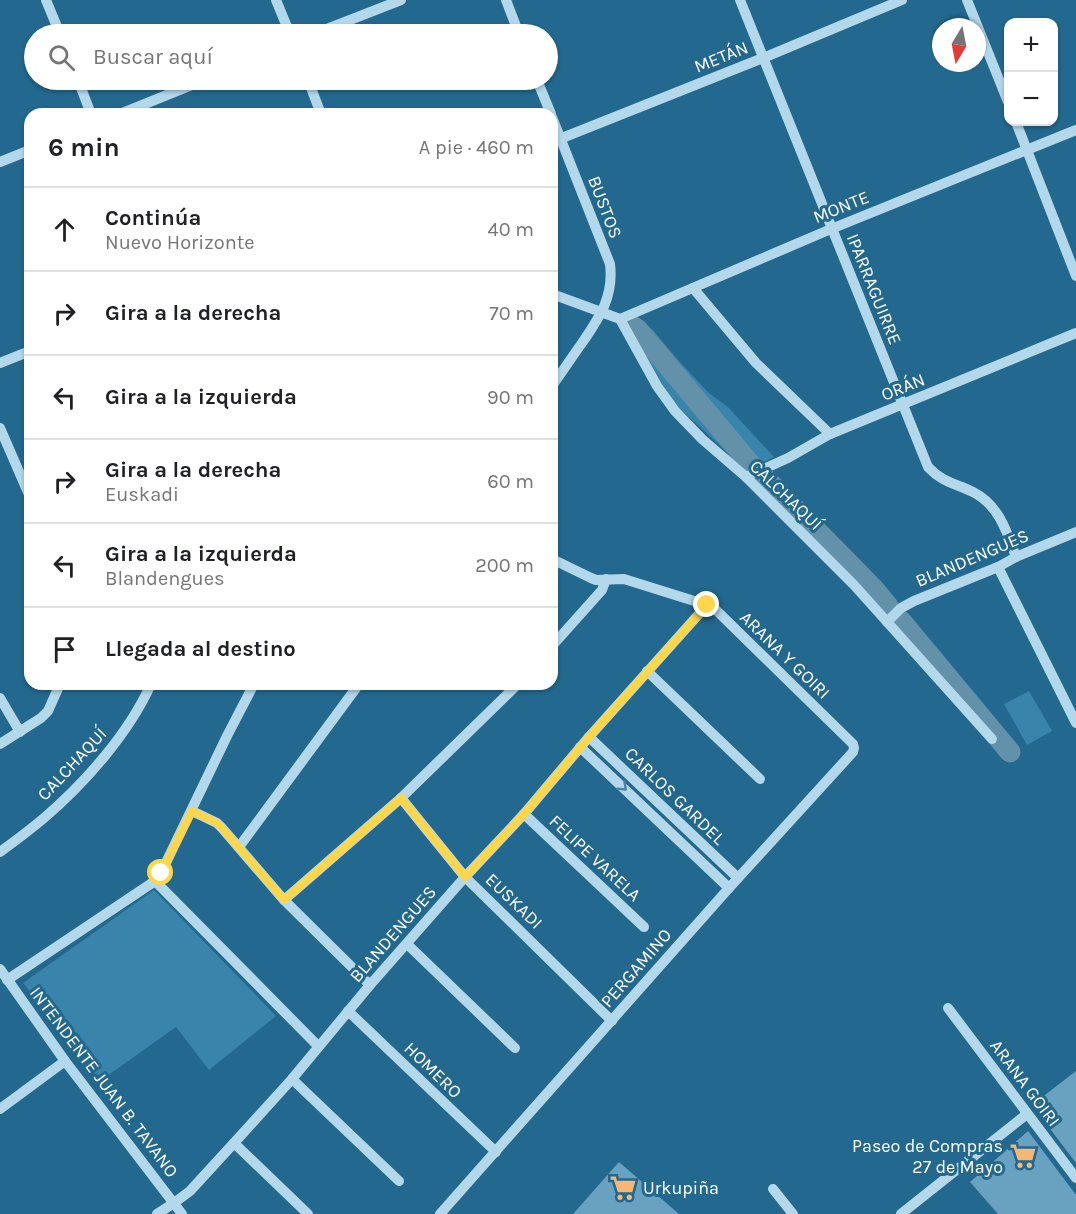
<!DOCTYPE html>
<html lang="es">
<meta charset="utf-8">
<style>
body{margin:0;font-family:Karla,sans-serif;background:#f6f6f6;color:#202124}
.controls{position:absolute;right:18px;top:18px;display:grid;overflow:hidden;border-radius:12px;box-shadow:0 2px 4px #0004}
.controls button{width:54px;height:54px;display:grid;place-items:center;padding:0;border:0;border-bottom:2px solid #e0e0e0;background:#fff;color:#202124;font:30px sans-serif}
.compass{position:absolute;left:932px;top:18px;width:54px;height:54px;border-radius:50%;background:#fff;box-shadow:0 2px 4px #0004;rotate:190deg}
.stop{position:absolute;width:18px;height:18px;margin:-14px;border:4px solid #ffd54a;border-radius:50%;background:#fff}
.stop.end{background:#ffd54a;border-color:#fff;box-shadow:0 2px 6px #0008}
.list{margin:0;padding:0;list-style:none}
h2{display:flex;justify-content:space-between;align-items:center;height:78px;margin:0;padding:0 24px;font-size:26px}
h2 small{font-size:20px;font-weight:400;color:#757577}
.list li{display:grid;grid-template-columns:39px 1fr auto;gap:18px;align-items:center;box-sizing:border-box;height:84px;padding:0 24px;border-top:2px solid #e0e0e0}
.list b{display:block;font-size:22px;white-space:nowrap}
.list p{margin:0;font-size:20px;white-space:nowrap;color:#757577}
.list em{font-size:20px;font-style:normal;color:#757577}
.icon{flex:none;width:33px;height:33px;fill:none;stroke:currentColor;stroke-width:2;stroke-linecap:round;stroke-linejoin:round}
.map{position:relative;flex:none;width:1076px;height:1214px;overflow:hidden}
.search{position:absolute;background:#fff;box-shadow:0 2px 4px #0004;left:24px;top:24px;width:534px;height:66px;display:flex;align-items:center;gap:15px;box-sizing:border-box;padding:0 21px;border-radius:33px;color:#757577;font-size:22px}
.panel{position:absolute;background:#fff;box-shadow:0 2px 4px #0004;left:24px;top:108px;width:534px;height:582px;border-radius:18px}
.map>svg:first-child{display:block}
</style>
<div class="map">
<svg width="1076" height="1214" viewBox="0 0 1076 1214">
<rect width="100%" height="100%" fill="#23688e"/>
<g fill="#3884ab">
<path d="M 635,321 L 652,329 L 679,361 L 709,393 L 728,407 L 774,457 L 749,469 L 740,464 L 677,406 L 654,372 L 631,329 Z"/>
<path d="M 1029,691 L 1052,731 L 1027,745 L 1004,704 Z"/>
<path d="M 154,890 L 276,1016 L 209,1070 L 176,1027 L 100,1081 L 23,983 Z"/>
</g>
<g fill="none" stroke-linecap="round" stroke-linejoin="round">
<g stroke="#6491aa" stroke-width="21">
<path d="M 631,325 L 638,330 L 751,465"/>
<path d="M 766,479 L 873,588 L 888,606"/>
<path d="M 901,621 L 1010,752"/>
</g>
</g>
<g fill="#69a2c1">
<path d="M 1076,1071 L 1076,1163 L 1032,1105 Z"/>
<path d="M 1028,1131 L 1076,1195 L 1076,1214 L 998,1214 L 970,1182 Z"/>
<path d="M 619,1162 L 679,1214 L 573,1214 Z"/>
</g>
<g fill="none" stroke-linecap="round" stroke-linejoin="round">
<g stroke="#b3d8eb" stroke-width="10">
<path d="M 46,0 L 60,34"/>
<path d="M 276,0 L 290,34"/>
<path d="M 506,0 L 519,34"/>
<path d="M 740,0 L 928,467 C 943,483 955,483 973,492 C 999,505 1007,532 1016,557"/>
<path d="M 967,0 L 1008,102"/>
<path d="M 314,34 L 401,0"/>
<path d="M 78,80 L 91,114"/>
<path d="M 308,80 L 321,114"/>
<path d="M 537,80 L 551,114"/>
<path d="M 120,114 L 204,80"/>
<path d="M 552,117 L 610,264 C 614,296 600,317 582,343 C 572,357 562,372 552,386"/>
<path d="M 1016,122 L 1076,276"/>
<path d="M 552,142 L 763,58 L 902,0"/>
<path d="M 0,162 L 30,150"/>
<path d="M 693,288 L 756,363 L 830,434"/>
<path d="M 552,294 L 620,319 L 657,386 L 675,411 L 702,439 L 746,477 L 854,585 L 992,739"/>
<path d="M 620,319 L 831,229 L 1076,130"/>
<path d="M 0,363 L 30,351"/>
<path d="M 0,428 L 30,497"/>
<path d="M 746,477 L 788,458 L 830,434 L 1076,333"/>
<path d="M 998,567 L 1076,723"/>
<path d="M 887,622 L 901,608 L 914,601 L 998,567 L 1016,557 L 1076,532"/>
<path d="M 552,646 L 602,590 L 606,579"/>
<path d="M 647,671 L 760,779"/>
<path d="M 0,698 L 20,732"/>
<path d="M 589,737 L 738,878"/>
<path d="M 0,744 L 41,718 L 48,711 L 60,684"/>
<path d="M 580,747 L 729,888"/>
<path d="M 401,798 L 465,877 L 612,1021"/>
<path d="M 192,811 L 217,823 L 222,828 L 284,900 L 370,985"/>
<path d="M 524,814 L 644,927"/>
<path d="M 239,847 L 359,684"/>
<path d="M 0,852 C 15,841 30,830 44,818 C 85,783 129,733 151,684"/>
<path d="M 155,881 L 318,1046"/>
<path d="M 284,900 L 401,798 L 518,684"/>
<path d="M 407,944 L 515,1048"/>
<path d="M 0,969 L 65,1061 L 182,1214"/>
<path d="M 7,980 L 155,881 L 161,873 L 227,736 L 254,684"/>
<path d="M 948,1008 L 1076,1178"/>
<path d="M 348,1011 L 496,1152"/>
<path d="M 292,1079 L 399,1181"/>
<path d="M 0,1109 L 65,1061"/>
<path d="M 234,1143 L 308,1214"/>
<path d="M 773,1189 L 793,1214"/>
<path d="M 157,1214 L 174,1203 L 190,1191 L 234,1143 L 292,1079 L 370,985 L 465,877 L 524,814 L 589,737 L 707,605"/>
<path d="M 440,1214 L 729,888 L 853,752 L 854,748 L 853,744 L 716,610 L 707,605 L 624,579 L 596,580 L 591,578 L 552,559"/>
<path d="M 901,1214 L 1027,1114"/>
</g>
</g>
<defs><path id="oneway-chevron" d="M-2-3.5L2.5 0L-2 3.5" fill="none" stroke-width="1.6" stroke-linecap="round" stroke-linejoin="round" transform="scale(1.5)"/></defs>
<use stroke="#4784a5" href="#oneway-chevron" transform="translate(623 787) rotate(43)"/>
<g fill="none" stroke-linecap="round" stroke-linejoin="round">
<path stroke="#ffd54a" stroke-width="8" d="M 161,873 L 192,811 L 217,823 L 222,828 L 284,900 L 401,798 L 465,877 L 524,814 L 589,737 L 707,605"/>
</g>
<defs>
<g id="supermarket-bare" transform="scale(2.07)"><path d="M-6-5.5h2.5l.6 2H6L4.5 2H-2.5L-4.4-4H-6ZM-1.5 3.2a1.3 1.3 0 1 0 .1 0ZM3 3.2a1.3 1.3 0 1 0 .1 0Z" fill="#f6b776" stroke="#23688e" stroke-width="2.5" paint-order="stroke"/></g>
</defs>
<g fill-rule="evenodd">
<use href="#supermarket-bare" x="1023" y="1156"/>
<use href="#supermarket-bare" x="623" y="1188"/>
</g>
<g text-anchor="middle" stroke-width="6" stroke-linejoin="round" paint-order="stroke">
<g font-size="18" fill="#fff" stroke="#23688e">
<text transform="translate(721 57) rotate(-22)" y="6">METÁN</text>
<text transform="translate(605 207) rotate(69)" y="6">BUSTOS</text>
<text transform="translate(841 207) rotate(-22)" y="6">MONTE</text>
<text transform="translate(874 289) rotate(68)" y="6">IPARRAGUIRRE</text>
<text transform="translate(903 387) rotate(-22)" y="6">ORÁN</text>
<text transform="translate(786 495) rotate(44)" y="6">CALCHAQUÍ</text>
<text transform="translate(972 558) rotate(-23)" y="6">BLANDENGUES</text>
<text transform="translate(785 655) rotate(44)" y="6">ARANA Y GOIRI</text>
<text transform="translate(72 764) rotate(-47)" y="6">CALCHAQUÍ</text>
<text transform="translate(675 796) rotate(44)" y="6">CARLOS GARDEL</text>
<text transform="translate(595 858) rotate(43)" y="6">FELIPE VARELA</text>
<text transform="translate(514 901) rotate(44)" y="6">EUSKADI</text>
<text transform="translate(393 934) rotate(-49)" y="6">BLANDENGUES</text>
<text transform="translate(636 968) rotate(-49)" y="6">PERGAMINO</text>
<text transform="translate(433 1070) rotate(44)" y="6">HOMERO</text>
<text transform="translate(104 1082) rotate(53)" y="6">INTENDENTE JUAN B. TAVANO</text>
<text transform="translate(1025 1083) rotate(53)" y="6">ARANA GOIRI</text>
</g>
<g font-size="18" fill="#fff" stroke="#23688e" text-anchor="end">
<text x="1003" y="1152">Paseo de Compras<tspan x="1003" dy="21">27 de Mayo</tspan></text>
<text x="643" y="1194" text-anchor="start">Urkupiña</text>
</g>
</g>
</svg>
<div class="controls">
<button>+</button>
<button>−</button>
</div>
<svg class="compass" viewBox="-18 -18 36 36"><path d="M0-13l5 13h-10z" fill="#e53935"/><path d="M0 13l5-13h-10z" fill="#757577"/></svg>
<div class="stop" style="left:161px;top:873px"></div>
<div class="stop end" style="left:707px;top:605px"></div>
<div class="search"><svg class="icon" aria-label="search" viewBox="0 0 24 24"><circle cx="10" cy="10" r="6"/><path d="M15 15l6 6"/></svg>Buscar aquí</div>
<section class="panel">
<h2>6 min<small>A pie · 460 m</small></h2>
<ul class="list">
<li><svg class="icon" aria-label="ahead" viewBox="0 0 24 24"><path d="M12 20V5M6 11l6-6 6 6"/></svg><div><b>Continúa</b><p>Nuevo Horizonte</p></div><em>40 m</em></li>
<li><svg class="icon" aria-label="right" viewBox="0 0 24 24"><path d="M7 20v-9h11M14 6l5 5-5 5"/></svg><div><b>Gira a la derecha</b></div><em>70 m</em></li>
<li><svg class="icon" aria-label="left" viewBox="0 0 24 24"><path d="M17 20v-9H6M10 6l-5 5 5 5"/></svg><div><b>Gira a la izquierda</b></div><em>90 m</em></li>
<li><svg class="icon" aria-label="right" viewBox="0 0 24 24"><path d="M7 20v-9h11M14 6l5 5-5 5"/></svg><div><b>Gira a la derecha</b><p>Euskadi</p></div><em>60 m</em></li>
<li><svg class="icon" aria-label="left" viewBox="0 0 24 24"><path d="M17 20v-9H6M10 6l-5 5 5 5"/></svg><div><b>Gira a la izquierda</b><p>Blandengues</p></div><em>200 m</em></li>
<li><svg class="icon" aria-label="arrive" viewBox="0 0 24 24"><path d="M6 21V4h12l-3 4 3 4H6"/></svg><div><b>Llegada al destino</b></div></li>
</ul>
</section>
</div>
